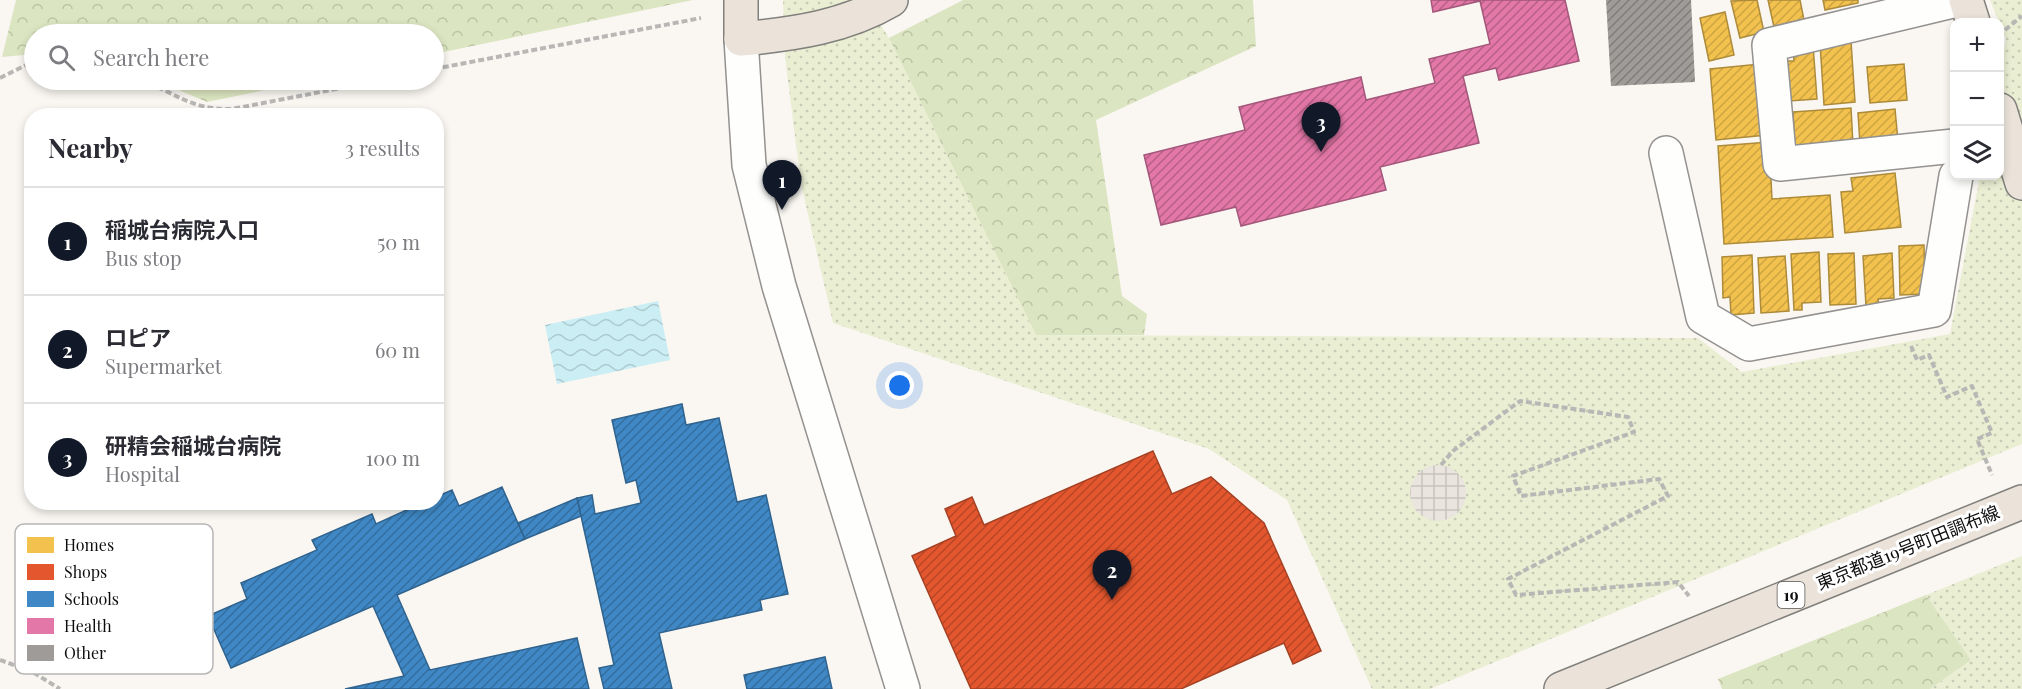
<!DOCTYPE html>
<meta charset="utf-8">
<style>
body{margin:0;font-family:"Playfair Display","Noto Sans JP",serif;background:#f7f7f7;color:#2b2b33}
.controls{position:absolute;right:18px;top:18px;display:grid;overflow:hidden;border-radius:12px;box-shadow:0 3px 9px #0003}
.controls button{width:54px;height:54px;display:grid;place-items:center;padding:0;border:0;border-bottom:2px solid #e1e1e2;background:#fff;color:#2b2b33;font:30px sans-serif}
.you{position:absolute;left:900px;top:386px;width:21px;height:21px;margin:-15px;border:4px solid #fff;border-radius:50%;background:#1a73e8;box-shadow:0 0 0 9px #1a73e833}
.badge{display:grid;place-items:center;width:39px;height:39px;border-radius:50%;background:#111827;color:#fff;font-size:20px;font-weight:700}
.pin{position:absolute;translate:-50% -50px;filter:drop-shadow(0 2px 3px #0008)}
.pin::after{content:'';position:absolute;top:32px;width:21px;height:18px;background:inherit;clip-path:polygon(0 0,100% 0,50% 100%)}
.list{margin:0;padding:0;list-style:none}
h2{display:flex;justify-content:space-between;align-items:center;height:78px;margin:0;padding:0 24px;font-size:26px}
h2 small{font-size:20px;font-weight:400;color:#7c7c81}
.list li{display:grid;grid-template-columns:39px 1fr auto;gap:18px;align-items:center;box-sizing:border-box;height:108px;padding:0 24px;border-top:2px solid #e1e1e2}
.list b{display:block;font-size:22px;white-space:nowrap}
.list p{margin:0;font-size:20px;white-space:nowrap;color:#7c7c81}
.list em{font-size:20px;font-style:normal;color:#7c7c81}
.icon{flex:none;width:33px;height:33px;fill:none;stroke:currentColor;stroke-width:2;stroke-linecap:round;stroke-linejoin:round}
.map{position:relative;flex:none;width:2022px;height:689px;overflow:hidden}
.search{position:absolute;background:#fff;box-shadow:0 3px 9px #0003;left:24px;top:24px;width:420px;height:66px;display:flex;align-items:center;gap:15px;box-sizing:border-box;padding:0 21px;border-radius:33px;color:#7c7c81;font-size:22px}
.panel{position:absolute;background:#fff;box-shadow:0 3px 9px #0003;left:24px;top:108px;width:420px;height:402px;border-radius:24px}
.map>svg:first-child{display:block}
</style>
<div class="map">
<svg width="2022" height="689" viewBox="0 0 2022 689">
<defs>
<pattern id="green-dots" width="8" height="8" patternUnits="userSpaceOnUse" patternTransform="scale(1.5)"><rect width="8" height="8" fill="#eaeed3"/><path d="M2 2h.1M6 6h.1" fill="none" stroke="#c8cbb4" stroke-width="1.8" stroke-linecap="round"/></pattern>
<pattern id="forest-crowns" width="20" height="18" patternUnits="userSpaceOnUse" patternTransform="scale(1.5)"><rect width="20" height="18" fill="#dce5c1"/><path d="M2 6a3 3 0 1 1 6 0M12 15a3 3 0 1 1 6 0" fill="none" stroke="#bcc3a5"/></pattern>
<pattern id="plaza-grid" width="8" height="8" patternUnits="userSpaceOnUse" patternTransform="scale(1.5)"><rect width="8" height="8" fill="#eae5de"/><path d="M0 4h8M4 0v8" fill="none" stroke="#c8c3bd"/></pattern>
<pattern id="water-waves" width="16" height="10" patternUnits="userSpaceOnUse" patternTransform="scale(1.5)"><rect width="16" height="10" fill="#caeef3"/><path d="M0 5q4-4 8 0t8 0" fill="none" stroke="#accbcf"/></pattern>
<pattern id="homes-hatch" width="6" height="6" patternUnits="userSpaceOnUse" patternTransform="scale(1.5)"><rect width="6" height="6" fill="#f2c14e"/><path d="M-1 1l2-2M0 6l6-6M5 7l2-2" fill="none" stroke="#cea543"/></pattern>
<pattern id="shops-hatch" width="6" height="6" patternUnits="userSpaceOnUse" patternTransform="scale(1.5)"><rect width="6" height="6" fill="#e4572e"/><path d="M-1 1l2-2M0 6l6-6M5 7l2-2" fill="none" stroke="#b74626"/></pattern>
<pattern id="schools-hatch" width="6" height="6" patternUnits="userSpaceOnUse" patternTransform="scale(1.5)"><rect width="6" height="6" fill="#3f88c5"/><path d="M-1 1l2-2M0 6l6-6M5 7l2-2" fill="none" stroke="#336e9e"/></pattern>
<pattern id="health-hatch" width="6" height="6" patternUnits="userSpaceOnUse" patternTransform="scale(1.5)"><rect width="6" height="6" fill="#e377a8"/><path d="M-1 1l2-2M0 6l6-6M5 7l2-2" fill="none" stroke="#b66087"/></pattern>
<pattern id="building-hatch" width="6" height="6" patternUnits="userSpaceOnUse" patternTransform="scale(1.5)"><rect width="6" height="6" fill="#9e9b98"/><path d="M-1 1l2-2M0 6l6-6M5 7l2-2" fill="none" stroke="#7f7d7a"/></pattern>
</defs>
<rect width="100%" height="100%" fill="#faf7f2"/>
<g fill="url(#green-dots)">
<path d="M 783,0 L 865,0 L 889,38 L 1036,335 L 1698,338 L 1742,372 L 1950,334 L 1980,176 L 2000,176 L 2000,74 L 2006,39 L 1990,0 L 2022,0 L 2022,444 L 1430,689 L 1372,689 L 1287,500 L 1209,449 L 833,323 L 801,184 L 785,57 Z"/>
<path d="M 2022,556 L 2022,689 L 1930,689 L 1971,660 L 1926,595 Z"/>
</g>
<g fill="url(#forest-crowns)">
<path d="M 16,0 L 693,0 L 434,54 L 434,34 L 34,34 L 34,54 L 2,57 Z"/>
<path d="M 963,0 L 1253,0 L 1256,46 L 1096,120 L 1122,296 L 1147,314 L 1144,335 L 1036,335 L 889,38 Z"/>
<path d="M 155,80 L 314,80 L 207,102 Z"/>
<path d="M 1926,595 L 1971,660 L 1930,689 L 1722,689 L 1718,679 Z"/>
</g>
<circle fill="url(#plaza-grid)" cx="1438" cy="493" r="28"/>
<path fill="url(#water-waves)" d="M 658,301 L 670,360 L 557,384 L 545,325 Z"/>
<g fill="url(#homes-hatch)" stroke="#ad8b3a" stroke-width="1.5">
<path d="M 1757,0 L 1764,32 L 1740,38 L 1731,1 Z"/>
<path d="M 1768,0 L 1800,0 L 1804,20 L 1774,27 Z"/>
<path d="M 1823,0 L 1858,0 L 1858,3 L 1825,10 Z"/>
<path d="M 1725,12 L 1734,55 L 1709,61 L 1700,18 Z"/>
<path d="M 1851,41 L 1855,102 L 1824,105 L 1820,43 Z"/>
<path d="M 1813,45 L 1817,99 L 1789,101 L 1786,61 L 1794,61 L 1793,47 Z"/>
<path d="M 1760,64 L 1767,135 L 1716,140 L 1710,69 Z"/>
<path d="M 1904,64 L 1907,100 L 1870,103 L 1867,67 Z"/>
<path d="M 1851,108 L 1853,145 L 1795,149 L 1793,112 Z"/>
<path d="M 1895,109 L 1898,141 L 1860,144 L 1858,113 Z"/>
<path d="M 1769,142 L 1772,199 L 1830,195 L 1833,237 L 1724,244 L 1718,146 Z"/>
<path d="M 1895,173 L 1901,227 L 1845,233 L 1841,192 L 1853,191 L 1851,178 Z"/>
<path d="M 1924,245 L 1925,294 L 1900,295 L 1899,246 Z"/>
<path d="M 1819,252 L 1821,302 L 1802,303 L 1802,310 L 1794,310 L 1791,254 Z"/>
<path d="M 1854,253 L 1856,304 L 1830,305 L 1828,254 Z"/>
<path d="M 1892,253 L 1894,298 L 1878,299 L 1879,305 L 1866,306 L 1863,256 Z"/>
<path d="M 1752,255 L 1754,313 L 1731,315 L 1730,297 L 1723,298 L 1722,257 Z"/>
<path d="M 1785,256 L 1789,311 L 1761,313 L 1758,258 Z"/>
</g>
<path fill="url(#shops-hatch)" stroke="#a44124" stroke-width="1.5" d="M 1153,451 L 1172,494 L 1211,477 L 1264,523 L 1321,651 L 1293,664 L 1284,643 L 1181,689 L 971,689 L 912,556 L 956,536 L 945,509 L 972,497 L 984,525 Z"/>
<g fill="url(#schools-hatch)" stroke="#30638e" stroke-width="1.5">
<path d="M 682,404 L 686,425 L 719,418 L 737,502 L 766,495 L 788,594 L 760,600 L 762,610 L 659,633 L 672,689 L 604,689 L 599,668 L 614,665 L 577,498 L 592,495 L 595,514 L 641,503 L 636,480 L 626,483 L 612,420 Z"/>
<path d="M 502,487 L 525,539 L 397,595 L 430,670 L 577,638 L 589,689 L 345,689 L 404,676 L 373,606 L 231,668 L 208,616 L 247,599 L 241,583 L 317,550 L 312,540 L 372,514 L 376,524 L 424,502 L 436,502 L 436,497 L 452,490 L 459,506 Z"/>
<path d="M 577,498 L 581,516 L 525,539 L 518,523 Z"/>
<path d="M 825,657 L 832,689 L 747,689 L 744,675 Z"/>
</g>
<path fill="url(#health-hatch)" stroke="#a3577a" stroke-width="1.5" d="M 1431,0 L 1565,0 L 1579,61 L 1499,80 L 1496,68 L 1463,76 L 1479,143 L 1380,167 L 1386,190 L 1241,226 L 1236,207 L 1161,225 L 1144,155 L 1245,130 L 1239,107 L 1361,77 L 1366,100 L 1435,83 L 1429,59 L 1490,44 L 1480,1 L 1433,12 Z"/>
<path fill="url(#building-hatch)" d="M 1606,0 L 1691,0 L 1695,82 L 1611,86 Z"/>
<g fill="none" stroke-linecap="round" stroke-linejoin="round">
<g stroke="#949290" stroke-width="36">
<g id="minor">
<path d="M 741,39 L 749,165 L 779,286 L 903,689"/>
<path d="M 1954,146 L 1780,164 L 1769,45 L 1957,0"/>
<path d="M 1666,153 L 1703,317 L 1749,344 L 1934,310 L 1956,176"/>
</g>
</g>
<g stroke="#81807d" stroke-width="36">
<g id="major">
<path d="M 741,0 L 741,39 C 794,34 845,27 891,0"/>
<path d="M 1966,0 L 1973,22"/>
<path d="M 2000,110 L 2022,183"/>
<path d="M 1561,689 L 2022,502"/>
</g>
</g>
<g stroke="#b8b7b6" stroke-width="4" stroke-dasharray="6 3" stroke-linecap="butt">
<path d="M 2005,30 L 2022,16"/>
<path d="M 434,69 L 701,18"/>
<path d="M 0,78 L 26,65 L 34,64"/>
<path d="M 141,80 C 178,94 191,110 232,109 L 383,80"/>
<path d="M 1911,346 L 1917,360 L 1929,355 L 1947,397 L 1972,386 L 1992,433 L 1977,439 L 1992,475"/>
<path d="M 1441,465 L 1453,451 L 1520,401 L 1628,417 L 1634,432 L 1513,476 L 1521,496 L 1659,479 L 1668,496 L 1508,579 L 1516,595 L 1678,582 L 1689,596"/>
<path d="M 0,660 L 31,671 L 60,689"/>
</g>
<use href="#minor" stroke="#fefefd" stroke-width="33"/>
<use href="#major" stroke="#ebe3d9" stroke-width="33"/>
</g>
<g text-anchor="middle" stroke-width="6" stroke-linejoin="round" paint-order="stroke">
<rect fill="#fff" stroke="#565656" stroke-width="1.5" x="1777.5" y="582" width="27" height="26" rx="4.5"/>
<g font-size="16" font-weight="bold" fill="#0d0d0d">
<text x="1791" y="601">19</text>
</g>
<g font-size="18" fill="#0d0d0d" stroke="#fff">
<text transform="translate(1908 548) rotate(-22)" y="6">東京都道19号町田調布線</text>
</g>
</g>
<rect x="15" y="524" width="198" height="150" rx="9" fill="#fff" stroke="#b6b6b6" stroke-width="1.5"/>
<rect x="27" y="537" width="27" height="16" fill="#f2c14e"/>
<rect x="27" y="564" width="27" height="16" fill="#e4572e"/>
<rect x="27" y="591" width="27" height="16" fill="#3f88c5"/>
<rect x="27" y="618" width="27" height="16" fill="#e377a8"/>
<rect x="27" y="645" width="27" height="16" fill="#9e9b98"/>
<g font-size="16" fill="#0d0d0d">
<text x="64" y="551">Homes</text>
<text x="64" y="578">Shops</text>
<text x="64" y="605">Schools</text>
<text x="64" y="632">Health</text>
<text x="64" y="659">Other</text>
</g>
</svg>
<div class="controls">
<button>+</button>
<button>−</button>
<button><svg class="icon" aria-label="layers" viewBox="0 0 24 24"><path d="M12 4l9 5-9 5-9-5zM3 14l9 5 9-5"/></svg></button>
</div>
<div class="you"></div>
<div class="pin badge" style="left:782px;top:210px">1</div>
<div class="pin badge" style="left:1112px;top:600px">2</div>
<div class="pin badge" style="left:1321px;top:152px">3</div>
<div class="search"><svg class="icon" aria-label="search" viewBox="0 0 24 24"><circle cx="10" cy="10" r="6"/><path d="M15 15l6 6"/></svg>Search here</div>
<section class="panel">
<h2>Nearby<small>3 results</small></h2>
<ul class="list">
<li><span class="badge">1</span><div><b>稲城台病院入口</b><p>Bus stop</p></div><em>50 m</em></li>
<li><span class="badge">2</span><div><b>ロピア</b><p>Supermarket</p></div><em>60 m</em></li>
<li><span class="badge">3</span><div><b>研精会稲城台病院</b><p>Hospital</p></div><em>100 m</em></li>
</ul>
</section>
</div>
